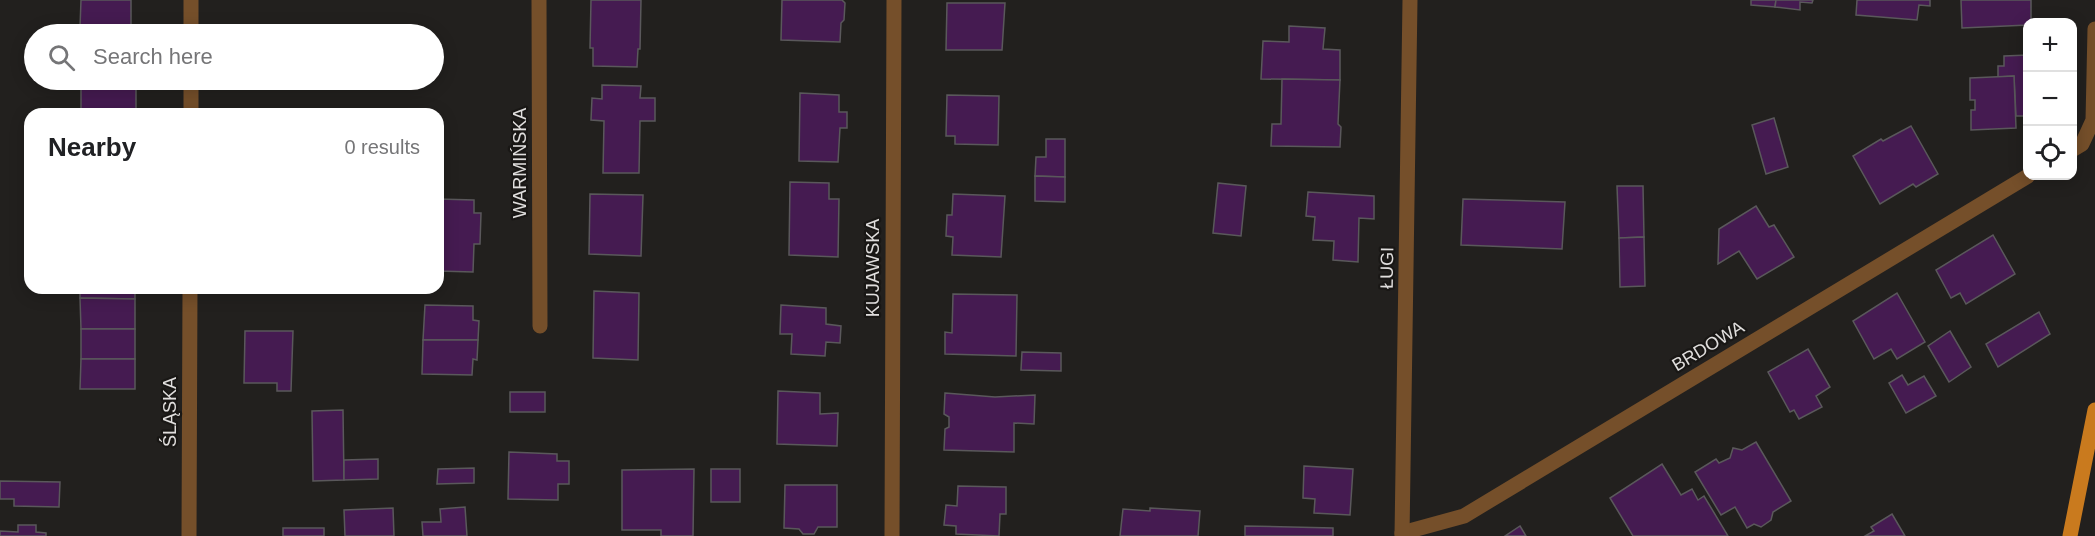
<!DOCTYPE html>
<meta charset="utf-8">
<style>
body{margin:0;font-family:Helvetica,sans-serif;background:#f2f2f2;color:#202124}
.controls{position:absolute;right:18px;top:18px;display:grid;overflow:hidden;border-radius:12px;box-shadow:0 3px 15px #0003}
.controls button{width:54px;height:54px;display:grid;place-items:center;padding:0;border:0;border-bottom:2px solid #e0e0e0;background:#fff;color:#202124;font:30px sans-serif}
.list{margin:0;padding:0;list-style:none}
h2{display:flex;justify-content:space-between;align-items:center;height:78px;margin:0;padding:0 24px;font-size:26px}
h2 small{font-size:20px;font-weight:400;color:#757577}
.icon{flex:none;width:33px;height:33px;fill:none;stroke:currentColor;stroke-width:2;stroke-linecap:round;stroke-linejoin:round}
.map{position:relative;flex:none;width:2095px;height:536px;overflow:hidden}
.search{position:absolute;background:#fff;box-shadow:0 3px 15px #0003;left:24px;top:24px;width:420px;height:66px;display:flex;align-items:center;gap:15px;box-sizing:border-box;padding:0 21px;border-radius:33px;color:#757577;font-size:22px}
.panel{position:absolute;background:#fff;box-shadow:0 3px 15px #0003;left:24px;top:108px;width:420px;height:186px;border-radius:18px}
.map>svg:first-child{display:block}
</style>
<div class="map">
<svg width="2095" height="536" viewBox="0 0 2095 536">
<rect width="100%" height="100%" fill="#22201e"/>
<g fill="#451b51" stroke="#5a585b" stroke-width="1.5">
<path d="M 81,0 L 131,0 L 131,28 L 80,27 Z"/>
<path d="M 591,0 L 641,0 L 640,49 L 638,49 L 637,67 L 593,66 L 593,48 L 590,48 Z"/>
<path d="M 782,0 L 842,0 L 845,3 L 844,20 L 841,23 L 840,42 L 781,40 Z"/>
<path d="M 1751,0 L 1776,0 L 1775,7 L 1751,5 Z"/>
<path d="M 1776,0 L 1813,0 L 1812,3 L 1800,2 L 1800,10 L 1775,7 Z"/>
<path d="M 1857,0 L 1930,0 L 1930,6 L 1919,5 L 1917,20 L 1856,15 Z"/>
<path d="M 1961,0 L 2031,0 L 2031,22 L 2028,22 L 2028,25 L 1962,28 Z"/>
<path d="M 947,3 L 1005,3 L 1002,50 L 946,50 Z"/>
<path d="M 1289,26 L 1325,28 L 1323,49 L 1340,50 L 1340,80 L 1261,79 L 1263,41 L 1289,42 Z"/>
<path d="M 2028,55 L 2028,116 L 2016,116 L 2014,76 L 1998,77 L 1998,66 L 2004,66 L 2004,56 Z"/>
<path d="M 2014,76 L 2016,128 L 1971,130 L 1971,110 L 1975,110 L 1975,100 L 1970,100 L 1970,78 Z"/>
<path d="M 1282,79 L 1340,80 L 1338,124 L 1341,127 L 1340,147 L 1271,146 L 1272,124 L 1281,124 Z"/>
<path d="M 81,80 L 136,80 L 136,88 L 81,87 Z"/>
<path d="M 602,85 L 641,86 L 640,98 L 655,98 L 655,121 L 640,121 L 639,173 L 603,173 L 604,121 L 591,120 L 592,98 L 602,99 Z"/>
<path d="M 81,87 L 136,88 L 136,114 L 81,114 Z"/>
<path d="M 800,93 L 839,95 L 839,112 L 847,112 L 847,128 L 840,128 L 838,162 L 799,161 Z"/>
<path d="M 947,95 L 999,96 L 998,145 L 955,144 L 955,136 L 946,136 Z"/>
<path d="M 1774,118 L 1788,167 L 1766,174 L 1752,125 Z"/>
<path d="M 1911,126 L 1938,174 L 1916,187 L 1913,184 L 1880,204 L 1853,156 L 1881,139 L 1883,141 Z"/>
<path d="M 1046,139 L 1065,139 L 1065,177 L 1035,176 L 1036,157 L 1046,157 Z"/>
<path d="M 1035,176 L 1065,177 L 1065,202 L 1035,201 Z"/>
<path d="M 790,182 L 829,183 L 829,199 L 839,199 L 838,257 L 789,255 Z"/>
<path d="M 1218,183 L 1246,186 L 1241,236 L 1213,233 Z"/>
<path d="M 1617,186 L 1643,186 L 1644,237 L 1619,238 Z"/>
<path d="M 1308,192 L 1374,196 L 1374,219 L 1359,218 L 1358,262 L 1333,260 L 1334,241 L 1313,240 L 1315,217 L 1306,216 Z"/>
<path d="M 590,194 L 643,195 L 641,256 L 589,254 Z"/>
<path d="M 953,194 L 1005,196 L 1001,257 L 952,255 L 953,237 L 946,236 L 947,215 L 952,215 Z"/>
<path d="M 438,199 L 474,200 L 474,213 L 481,213 L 480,244 L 474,244 L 473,272 L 438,271 Z"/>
<path d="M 1463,199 L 1565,202 L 1562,249 L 1461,245 Z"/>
<path d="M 1756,206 L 1769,227 L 1774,225 L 1794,257 L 1757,279 L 1739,251 L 1718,264 L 1719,229 Z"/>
<path d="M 1993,235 L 2015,274 L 1966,304 L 1960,293 L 1951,298 L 1936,270 Z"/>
<path d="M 1644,237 L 1645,286 L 1620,287 L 1619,238 Z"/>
<path d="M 80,288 L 135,288 L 135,299 L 80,298 Z"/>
<path d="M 250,288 L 302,288 L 302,291 L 250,290 Z"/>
<path d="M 594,291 L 639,293 L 638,360 L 593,358 Z"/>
<path d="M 1897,293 L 1925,342 L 1897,359 L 1891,349 L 1874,359 L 1853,321 Z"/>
<path d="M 953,294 L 1017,295 L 1016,356 L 945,354 L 945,332 L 952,333 Z"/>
<path d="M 80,298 L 135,299 L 135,329 L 81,329 Z"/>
<path d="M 425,305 L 473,306 L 473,320 L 479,321 L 478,340 L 423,340 Z"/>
<path d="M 781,305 L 826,308 L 826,324 L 841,326 L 840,343 L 826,342 L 825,356 L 791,354 L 792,334 L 780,334 Z"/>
<path d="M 2039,312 L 2050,334 L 1998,367 L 1986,344 Z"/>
<rect x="81" y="329" width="54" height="30"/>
<path d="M 245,331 L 293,331 L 291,391 L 277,391 L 277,383 L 244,383 Z"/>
<path d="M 1950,331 L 1971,367 L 1949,382 L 1928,346 Z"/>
<path d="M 423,340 L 478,340 L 477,360 L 473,359 L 472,375 L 422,374 Z"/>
<path d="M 1808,349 L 1830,387 L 1816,396 L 1822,407 L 1799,419 L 1794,410 L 1790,412 L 1768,372 Z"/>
<path d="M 1022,352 L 1061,353 L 1061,371 L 1021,370 Z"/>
<path d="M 81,359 L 135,359 L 135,389 L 80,389 Z"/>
<path d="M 1902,375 L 1908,385 L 1924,376 L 1936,396 L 1906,413 L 1889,383 Z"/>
<path d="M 778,391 L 820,393 L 820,414 L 838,413 L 837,446 L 777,444 Z"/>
<rect x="510" y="392" width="35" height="20"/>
<path d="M 945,393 L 995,397 L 1035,395 L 1034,424 L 1014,423 L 1014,452 L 944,450 L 945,429 L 949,427 L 949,417 L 944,414 Z"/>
<path d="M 343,410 L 344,480 L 313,481 L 312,411 Z"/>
<path d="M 1756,442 L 1791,501 L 1773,512 L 1771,520 L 1761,527 L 1754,524 L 1747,528 L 1735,507 L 1721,515 L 1695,472 L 1716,459 L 1719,463 L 1730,458 L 1733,448 L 1742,450 Z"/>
<path d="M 509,452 L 557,454 L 557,461 L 569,461 L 569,484 L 558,484 L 558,500 L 508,499 Z"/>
<path d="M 378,459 L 378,479 L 344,480 L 344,460 Z"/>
<path d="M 1662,464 L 1681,495 L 1692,489 L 1698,500 L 1704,496 L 1728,536 L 1633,536 L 1610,498 Z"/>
<path d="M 1304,466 L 1353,469 L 1350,515 L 1314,513 L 1315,499 L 1303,498 Z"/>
<path d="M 474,468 L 474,483 L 437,484 L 438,469 Z"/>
<path d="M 694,469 L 693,536 L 661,536 L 661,530 L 622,530 L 622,470 Z"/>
<rect x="711" y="469" width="29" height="33"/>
<path d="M 0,481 L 60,482 L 59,507 L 14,506 L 14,499 L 0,499 Z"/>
<path d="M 785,485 L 837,485 L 837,527 L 818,527 L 814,534 L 803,534 L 799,529 L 784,528 Z"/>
<path d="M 958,486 L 1006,487 L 1006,514 L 1000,514 L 999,536 L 956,534 L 956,526 L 944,525 L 946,505 L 957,506 Z"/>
<path d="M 465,507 L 467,536 L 423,536 L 422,522 L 441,522 L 440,509 Z"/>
<path d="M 393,508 L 394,536 L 345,536 L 344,510 Z"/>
<path d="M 1150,508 L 1200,511 L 1198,536 L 1120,536 L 1123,509 L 1150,511 Z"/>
<path d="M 1892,514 L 1905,536 L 1865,536 L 1874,531 L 1871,527 Z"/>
<path d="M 18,525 L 36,525 L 36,532 L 46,533 L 46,536 L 0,536 L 0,531 L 18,532 Z"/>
<path d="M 1245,526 L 1333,528 L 1333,536 L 1245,536 Z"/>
<path d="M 1520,526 L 1526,536 L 1505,536 Z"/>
<rect x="283" y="528" width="41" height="8"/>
</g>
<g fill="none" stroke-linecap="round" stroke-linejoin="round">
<g stroke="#754f2a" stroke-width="15">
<path d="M 539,0 L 540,326"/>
<path d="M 191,34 L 191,0"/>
<path d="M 191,114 L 191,80"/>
<path d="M 2072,150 L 2082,144 L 2093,120 L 2095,29"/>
<path d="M 1402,533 L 1464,516 L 2028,176"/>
<path d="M 189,536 L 190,288"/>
<path d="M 892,536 L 894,0"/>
<path d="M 1402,536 L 1410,0"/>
</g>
<path stroke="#c97a1e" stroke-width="15" d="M 2070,536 L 2095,410"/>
</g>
<g text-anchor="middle" stroke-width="4.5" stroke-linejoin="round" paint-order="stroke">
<g font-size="18" fill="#e0dedd" stroke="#191715">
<text transform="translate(520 163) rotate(-90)" y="6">WARMIŃSKA</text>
<text transform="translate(873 268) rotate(-90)" y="6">KUJAWSKA</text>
<text transform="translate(1387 268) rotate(-89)" y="6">ŁUGI</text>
<text transform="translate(1708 346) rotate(-31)" y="6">BRDOWA</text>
<text transform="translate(170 412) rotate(-90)" y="6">ŚLĄSKA</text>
</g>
</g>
</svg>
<div class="controls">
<button>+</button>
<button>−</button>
<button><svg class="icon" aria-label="locate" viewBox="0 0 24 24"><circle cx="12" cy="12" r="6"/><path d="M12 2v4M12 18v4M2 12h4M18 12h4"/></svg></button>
</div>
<div class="search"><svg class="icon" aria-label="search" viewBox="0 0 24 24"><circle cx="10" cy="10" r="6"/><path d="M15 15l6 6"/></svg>Search here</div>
<section class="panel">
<h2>Nearby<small>0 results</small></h2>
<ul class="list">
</ul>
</section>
</div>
